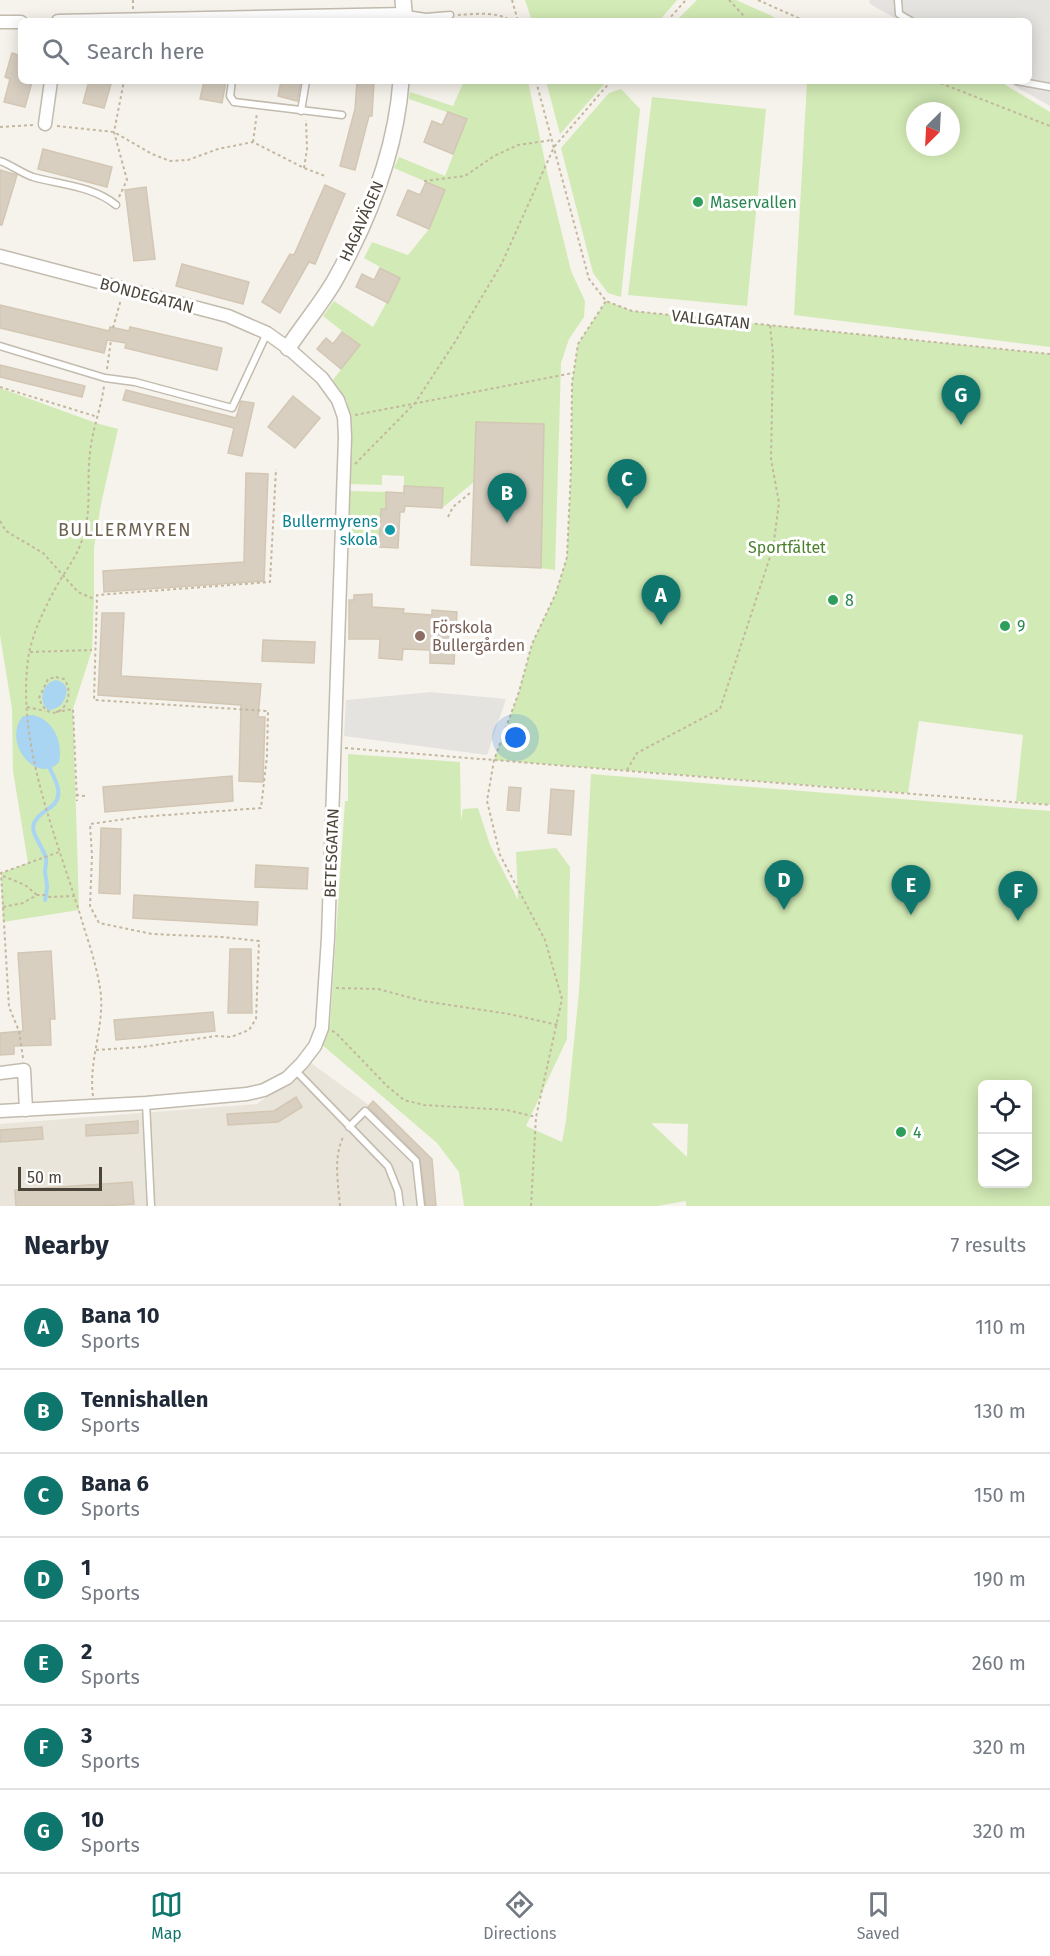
<!DOCTYPE html>
<meta charset="utf-8">
<style>
body{margin:0;font-family:"Fira Sans",sans-serif;background:#f2f2f3;color:#1f2937}
.controls{position:absolute;right:18px;bottom:18px;display:grid;overflow:hidden;border-radius:9px;box-shadow:0 3px 15px #0003}
.controls button{width:54px;height:54px;display:grid;place-items:center;padding:0;border:0;border-bottom:2px solid #e0e1e3;background:#fff;color:#1f2937;font:30px sans-serif}
.compass{position:absolute;left:906px;top:102px;width:54px;height:54px;border-radius:50%;background:#fff;box-shadow:0 3px 15px #0003;rotate:204deg}
.scale{position:absolute;left:18px;bottom:15px;width:84px;box-sizing:border-box;padding-left:6px;border:3px solid #4b4439;border-top:0;font-size:16px;line-height:21px;white-space:nowrap;color:#4b4439;-webkit-text-stroke:4px #fff;paint-order:stroke}
.you{position:absolute;left:516px;top:738px;width:21px;height:21px;margin:-15px;border:4px solid #fff;border-radius:50%;background:#1a73e8;box-shadow:0 0 0 9px #1a73e833}
.badge{display:grid;place-items:center;width:39px;height:39px;border-radius:50%;background:#0f766e;color:#fff;font-size:20px;font-weight:700}
.pin{position:absolute;translate:-50% -50px;filter:drop-shadow(0 2px 3px #0008)}
.pin::after{content:'';position:absolute;top:32px;width:21px;height:18px;background:inherit;clip-path:polygon(0 0,100% 0,50% 100%)}
.list{margin:0;padding:0;list-style:none}
h2{display:flex;justify-content:space-between;align-items:center;height:78px;margin:0;padding:0 24px;font-size:26px}
h2 small{font-size:20px;font-weight:400;color:#747a83}
.list li{display:grid;grid-template-columns:39px 1fr auto;gap:18px;align-items:center;box-sizing:border-box;height:84px;padding:0 24px;border-top:2px solid #e0e1e3}
.list b{display:block;font-size:22px;white-space:nowrap}
.list p{margin:0;font-size:20px;white-space:nowrap;color:#747a83}
.list em{font-size:20px;font-style:normal;color:#747a83}
.icon{flex:none;width:33px;height:33px;fill:none;stroke:currentColor;stroke-width:2;stroke-linecap:round;stroke-linejoin:round}
.map{position:relative;flex:none;width:1050px;height:1206px;overflow:hidden}
.search{position:absolute;background:#fff;box-shadow:0 3px 15px #0003;left:18px;right:18px;top:18px;height:66px;display:flex;align-items:center;gap:15px;box-sizing:border-box;padding:0 21px;border-radius:9px;color:#747a83;font-size:22px}
.sheet{height:666px;background:#fff}
nav{display:flex;justify-content:space-around;align-items:center;box-sizing:border-box;height:84px;border-top:2px solid #e0e1e3;background:#fff;font-size:16px;color:#747a83}
nav a{display:grid;justify-items:center;gap:3px}
nav .on{color:#0f766e}
.map>svg:first-child{display:block}
</style>
<div class="map">
<svg width="1050" height="1206" viewBox="0 0 1050 1206">
<rect width="100%" height="100%" fill="#f6f3ec"/>
<path fill="#eae5da" d="M 311,1063 L 366,1103 L 426,1161 L 430,1206 L 0,1206 L 0,1124 L 257,1104 Z"/>
<g fill="#d2eab5" fill-rule="evenodd">
<path d="M 525,0 L 677,0 L 659,21 L 532,21 Z"/>
<path d="M 697,0 L 736,0 L 772,16 L 778,21 L 676,21 Z"/>
<path d="M 464,81 L 528,81 L 548,176 L 571,271 L 585,301 L 584,317 L 569,339 L 561,363 L 555,570 L 541,568 L 543,424 L 476,422 L 474,482 L 442,508 L 443,488 L 404,486 L 404,476 L 382,475 L 382,485 L 351,484 L 351,426 L 347,401 L 333,380 L 360,345 L 323,316 L 334,301 L 373,327 L 400,278 L 364,258 L 372,242 L 408,255 L 429,229 L 445,190 L 394,168 L 399,157 L 445,176 L 467,119 L 409,99 L 410,92 L 453,106 Z"/>
<path d="M 546,81 L 607,81 L 560,134 Z"/>
<path d="M 807,81 L 999,81 L 1050,112 L 1050,347 L 794,315 ZM 915,111 L 951,111 L 951,147 L 915,147 Z"/>
<path d="M 621,89 L 640,109 L 621,297 L 608,293 L 593,273 L 561,148 L 609,93 Z"/>
<path d="M 652,97 L 766,109 L 747,306 L 628,295 Z"/>
<path d="M 606,301 L 632,311 L 1050,354 L 1050,805 L 1016,801 L 1023,735 L 919,721 L 908,793 L 494,760 L 519,692 L 532,644 L 556,593 L 567,557 L 571,470 L 572,383 L 578,344 Z"/>
<path d="M 0,388 L 96,423 L 118,429 L 101,504 L 94,548 L 94,599 L 92,650 L 73,709 L 79,910 L 3,922 L 1,873 L 28,863 L 13,771 L 12,709 L 0,635 Z"/>
<path d="M 350,491 L 386,492 L 386,509 L 381,510 L 379,547 L 349,547 Z"/>
<path d="M 348,754 L 460,762 L 461,821 L 463,809 L 478,808 L 490,845 L 518,900 L 516,852 L 556,848 L 570,867 L 567,1039 L 526,1126 L 562,1142 L 566,1121 L 579,992 L 591,774 L 1050,811 L 1050,1206 L 686,1206 L 686,1201 L 657,1206 L 464,1206 L 459,1172 L 437,1143 L 320,1043 L 330,1025 L 345,801 L 348,801 ZM 982,1084 L 1028,1084 L 1028,1184 L 982,1184 ZM 653,1123 L 688,1124 L 687,1157 L 652,1124 Z"/>
</g>
<g fill="#e5e3e0">
<path d="M 869,0 L 1050,0 L 1050,106 L 1006,81 L 1029,81 L 1029,21 L 900,21 L 870,4 Z"/>
<path d="M 431,692 L 506,699 L 487,755 L 344,736 L 346,700 Z"/>
</g>
<g fill="#a9d4f2">
<path d="M 56,680 C 71,684 68,696 60,706 L 49,711 C 37,701 42,683 56,680 Z"/>
<path d="M 32,715 C 54,719 63,743 59,762 C 37,786 1,742 23,716 Z"/>
</g>
<g fill="none" stroke-linecap="round" stroke-linejoin="round">
<path stroke="#a9d4f2" stroke-width="4" d="M 45,900 C 48,886 47,885 45,872 C 45,867 47,863 46,858 C 43,846 30,834 34,823 C 37,816 45,811 51,807 C 65,796 56,781 50,769"/>
</g>
<g fill="#d8cfc1" stroke="#d3c7b4" stroke-width="1.5">
<path d="M 12,53 L 21,56 L 21,81 L 32,82 L 25,107 L 4,102 L 10,79 L 5,77 Z"/>
<path d="M 89,81 L 106,81 L 105,83 L 111,84 L 104,108 L 83,103 Z"/>
<path d="M 204,81 L 226,81 L 222,103 L 200,99 Z"/>
<path d="M 281,81 L 301,81 L 297,101 L 278,96 Z"/>
<path d="M 357,81 L 374,81 L 372,116 L 369,116 L 355,170 L 340,166 L 355,109 Z"/>
<path d="M 448,112 L 467,119 L 453,154 L 424,142 L 432,121 L 442,125 Z"/>
<path d="M 43,149 L 112,167 L 107,187 L 38,169 Z"/>
<path d="M 0,170 L 17,175 L 2,225 L 0,225 Z"/>
<path d="M 426,182 L 445,190 L 429,229 L 397,215 L 408,190 L 420,195 Z"/>
<path d="M 325,185 L 345,194 L 315,264 L 309,262 L 280,313 L 262,302 L 290,254 L 294,255 Z"/>
<path d="M 146,187 L 155,259 L 134,261 L 125,190 Z"/>
<path d="M 182,264 L 249,282 L 243,304 L 176,286 Z"/>
<path d="M 380,268 L 400,278 L 388,303 L 356,287 L 362,274 L 374,280 Z"/>
<path d="M 0,305 L 109,331 L 110,327 L 129,331 L 130,327 L 222,348 L 217,370 L 125,348 L 126,343 L 107,340 L 104,353 L 0,328 Z"/>
<path d="M 342,332 L 360,345 L 341,369 L 317,349 L 326,338 L 333,344 Z"/>
<path d="M 0,365 L 85,386 L 82,397 L 0,377 Z"/>
<path d="M 126,390 L 236,418 L 241,401 L 254,403 L 242,456 L 228,453 L 234,428 L 123,400 Z"/>
<path d="M 293,396 L 320,418 L 295,448 L 268,427 Z"/>
<path d="M 476,422 L 544,424 L 541,568 L 471,565 Z"/>
<path d="M 246,473 L 268,474 L 264,581 L 104,592 L 103,571 L 244,562 Z"/>
<path d="M 404,486 L 443,488 L 442,508 L 405,506 L 404,512 L 400,512 L 398,548 L 379,547 L 381,509 L 386,509 L 386,492 L 404,493 Z"/>
<path d="M 372,594 L 372,607 L 404,609 L 403,613 L 432,615 L 432,610 L 457,612 L 454,664 L 430,663 L 430,650 L 403,649 L 402,660 L 379,658 L 380,639 L 349,639 L 349,600 L 354,600 L 354,595 Z"/>
<path d="M 102,613 L 124,613 L 121,676 L 261,684 L 258,717 L 265,717 L 263,782 L 239,781 L 241,705 L 98,695 Z"/>
<path d="M 263,640 L 315,642 L 314,663 L 262,661 Z"/>
<path d="M 232,776 L 233,801 L 105,812 L 103,787 Z"/>
<path d="M 509,787 L 521,788 L 519,811 L 507,810 Z"/>
<path d="M 551,789 L 574,791 L 571,835 L 548,833 Z"/>
<path d="M 101,828 L 121,829 L 120,894 L 99,893 Z"/>
<path d="M 256,865 L 308,868 L 307,889 L 255,887 Z"/>
<path d="M 134,895 L 258,902 L 257,925 L 133,918 Z"/>
<path d="M 230,949 L 251,949 L 252,1013 L 228,1013 Z"/>
<path d="M 51,951 L 55,1019 L 50,1019 L 51,1045 L 14,1046 L 14,1054 L 0,1055 L 0,1033 L 23,1031 L 18,953 Z"/>
<path d="M 213,1012 L 215,1031 L 116,1040 L 114,1020 Z"/>
<path d="M 296,1097 L 302,1107 L 278,1122 L 228,1125 L 227,1114 L 274,1111 Z"/>
<path d="M 373,1101 L 432,1159 L 436,1206 L 426,1206 L 420,1158 L 368,1107 Z"/>
<path d="M 138,1121 L 138,1133 L 86,1136 L 86,1125 Z"/>
<path d="M 42,1127 L 43,1139 L 0,1142 L 0,1130 Z"/>
<path d="M 132,1182 L 134,1204 L 101,1206 L 16,1206 L 15,1190 Z"/>
</g>
<g fill="none" stroke-linecap="round" stroke-linejoin="round">
<g stroke="#c2bbae" stroke-width="9">
<g id="service">
<path d="M 898,0 L 899,14 L 911,21"/>
<path d="M 406,14 L 426,17 L 450,15"/>
<path d="M 232,81 L 230,96 L 234,102 L 342,115"/>
<path d="M 1017,81 L 1050,87"/>
<path d="M 301,111 L 306,81"/>
<path d="M 0,161 C 10,164 21,173 33,177 C 61,185 93,186 116,205"/>
<path d="M 0,346 L 105,378 L 135,382 L 232,408 L 267,333"/>
<path d="M 295,1070 L 388,1166 L 398,1191 L 400,1206"/>
<path d="M 146,1103 L 151,1206"/>
<path d="M 349,1127 L 365,1111 L 416,1161 L 421,1206"/>
</g>
</g>
<g stroke="#c2bbae" stroke-width="15">
<g id="minor">
<path d="M 58,21 L 405,14"/>
<path d="M 0,22 L 21,22"/>
<path d="M 45,124 L 51,81"/>
<path d="M 0,256 L 228,316 L 267,333 L 288,348 L 322,378 L 338,400 L 344,417 L 345,437 L 328,938 L 322,1028 L 315,1046 L 302,1063 L 287,1078 L 264,1090 L 247,1094 L 146,1103 L 0,1111"/>
<path d="M 0,1073 L 24,1070 L 26,1110"/>
</g>
</g>
<g stroke="#c2bbae" stroke-width="18">
<g id="tertiary">
<path d="M 403,0 L 405,21"/>
<path d="M 288,348 C 303,325 322,303 335,280 C 369,219 396,151 401,81"/>
</g>
</g>
<g stroke="#c4b79f" stroke-width="2" stroke-dasharray="3 3" stroke-linecap="butt">
<path d="M 133,0 L 133,9"/>
<path d="M 512,0 L 518,21"/>
<path d="M 729,0 L 744,16 L 746,21"/>
<path d="M 758,0 L 805,21"/>
<path d="M 458,15 C 474,14 498,11 511,21"/>
<path d="M 667,21 L 686,0"/>
<path d="M 536,81 L 589,279 L 606,301 L 632,311 L 1050,354"/>
<path d="M 935,81 L 1050,126"/>
<path d="M 57,126 L 114,132 L 152,154 L 170,161 L 188,160 L 218,149 L 253,142 L 304,168 L 325,176"/>
<path d="M 0,127 L 33,125"/>
<path d="M 253,142 L 257,113"/>
<path d="M 304,168 L 307,149 L 306,120"/>
<path d="M 424,181 L 465,176 L 494,156 L 518,145 L 552,140"/>
<path d="M 119,197 L 127,180 L 114,132 L 124,81"/>
<path d="M 113,328 L 121,299"/>
<path d="M 107,369 L 111,340"/>
<path d="M 0,387 L 98,417"/>
<path d="M 355,415 L 573,373"/>
<path d="M 355,464 L 415,403 L 455,342 L 502,263 L 554,147 L 611,81"/>
<path d="M 448,517 L 453,507 L 470,493"/>
<path d="M 0,521 L 6,531 L 43,553 L 78,592 L 94,599"/>
<path d="M 30,652 L 92,650"/>
<path d="M 56,677 L 64,679 C 80,701 50,731 39,698 L 48,679 Z"/>
<path d="M 27,707 L 45,711"/>
<path d="M 56,712 L 73,709 L 77,801"/>
<path d="M 345,748 L 1050,805"/>
<path d="M 627,770 L 637,753 L 720,709 L 773,548 L 779,503 L 771,459 L 773,354 L 770,325"/>
<path d="M 76,795 L 85,796"/>
<path d="M 3,876 L 25,885 L 37,895"/>
<path d="M 3,907 L 23,903 L 37,895 L 44,895 L 50,897 L 75,896"/>
<path d="M 336,988 L 378,989 L 423,1001 L 509,1014 L 558,1025"/>
<path d="M 332,1031 L 335,1032 L 387,1086 L 404,1100 L 424,1105 L 507,1110 L 536,1117"/>
<path d="M 96,1050 L 142,1047 L 216,1036 L 231,1037 L 249,1030 L 256,1019 L 259,941 L 222,937 L 152,934 L 99,923 L 90,906 L 92,856 L 90,824 L 140,817 L 261,808 L 267,756 L 268,711 L 94,700 L 97,595 L 270,582 L 276,469"/>
<path d="M 23,1058 L 19,1031 L 9,1007 L 1,873 L 59,852"/>
<path d="M 93,1096 C 88,1060 106,1024 100,988 C 97,969 91,949 85,931 C 60,844 14,745 29,653 C 34,629 47,603 59,582 C 67,569 76,557 81,543 C 93,511 86,484 90,453 C 92,430 101,409 104,386"/>
<path d="M 340,1206 C 338,1182 333,1157 344,1135"/>
<path d="M 531,1206 L 536,1117 L 562,999 L 545,940 L 500,855 L 487,801 L 494,760 L 519,692 L 532,644 L 556,593 L 567,557 L 571,470 L 572,383 L 578,344 L 606,301"/>
</g>
<use href="#service" stroke="#fff" stroke-width="6"/>
<use href="#minor" stroke="#fff" stroke-width="12"/>
<use href="#tertiary" stroke="#fff" stroke-width="15"/>
</g>
<g fill="#2e9e5b" stroke="#fff" stroke-width="2">
<circle cx="698" cy="202" r="6"/>
<circle cx="833" cy="600" r="6"/>
<circle cx="1005" cy="626" r="6"/>
<circle cx="901" cy="1132" r="6"/>
</g>
<circle fill="#0f9aa8" stroke="#fff" stroke-width="2" cx="390" cy="530" r="6"/>
<circle fill="#8d6e63" stroke="#fff" stroke-width="2" cx="420" cy="636" r="6"/>
<g text-anchor="middle" stroke-width="6" stroke-linejoin="round" paint-order="stroke">
<g font-size="16" fill="#27864d" stroke="#fff" text-anchor="start">
<text x="710" y="208">Maservallen</text>
<text x="845" y="606">8</text>
<text x="1017" y="632">9</text>
<text x="913" y="1138">4</text>
</g>
<g font-size="16" fill="#4b4439" stroke="#fff">
<text transform="translate(361 221) rotate(-66)" y="6">HAGAVÄGEN</text>
<text transform="translate(147 295) rotate(15)" y="6">BONDEGATAN</text>
<text transform="translate(711 319) rotate(6)" y="6">VALLGATAN</text>
<text transform="translate(331 853) rotate(-88)" y="6">BETESGATAN</text>
</g>
<g font-size="16" fill="#0d838f" stroke="#fff" text-anchor="end">
<text x="378" y="527">Bullermyrens<tspan x="378" dy="18">skola</tspan></text>
</g>
<g font-size="16" fill="#4a7f2a" stroke="#fff">
<text x="787" y="553">Sportfältet</text>
</g>
<g font-size="16" fill="#785e54" stroke="#fff" text-anchor="start">
<text x="432" y="633">Förskola<tspan x="432" dy="18">Bullergården</tspan></text>
</g>
<g font-size="18" letter-spacing="1.5" fill="#6e6250" stroke="#fff">
<text x="125" y="536">BULLERMYREN</text>
</g>
</g>
</svg>
<div class="controls">
<button><svg class="icon" aria-label="locate" viewBox="0 0 24 24"><circle cx="12" cy="12" r="6"/><path d="M12 2v4M12 18v4M2 12h4M18 12h4"/></svg></button>
<button><svg class="icon" aria-label="layers" viewBox="0 0 24 24"><path d="M12 4l9 5-9 5-9-5zM3 14l9 5 9-5"/></svg></button>
</div>
<svg class="compass" viewBox="-18 -18 36 36"><path d="M0-13l5 13h-10z" fill="#e53935"/><path d="M0 13l5-13h-10z" fill="#747a83"/></svg>
<div class="scale">50 m</div>
<div class="you"></div>
<div class="pin badge" style="left:661px;top:625px">A</div>
<div class="pin badge" style="left:507px;top:523px">B</div>
<div class="pin badge" style="left:627px;top:509px">C</div>
<div class="pin badge" style="left:784px;top:910px">D</div>
<div class="pin badge" style="left:911px;top:915px">E</div>
<div class="pin badge" style="left:1018px;top:921px">F</div>
<div class="pin badge" style="left:961px;top:425px">G</div>
<div class="search"><svg class="icon" aria-label="search" viewBox="0 0 24 24"><circle cx="10" cy="10" r="6"/><path d="M15 15l6 6"/></svg>Search here</div>
</div>
<section class="sheet">
<h2>Nearby<small>7 results</small></h2>
<ul class="list">
<li><span class="badge">A</span><div><b>Bana 10</b><p>Sports</p></div><em>110 m</em></li>
<li><span class="badge">B</span><div><b>Tennishallen</b><p>Sports</p></div><em>130 m</em></li>
<li><span class="badge">C</span><div><b>Bana 6</b><p>Sports</p></div><em>150 m</em></li>
<li><span class="badge">D</span><div><b>1</b><p>Sports</p></div><em>190 m</em></li>
<li><span class="badge">E</span><div><b>2</b><p>Sports</p></div><em>260 m</em></li>
<li><span class="badge">F</span><div><b>3</b><p>Sports</p></div><em>320 m</em></li>
<li><span class="badge">G</span><div><b>10</b><p>Sports</p></div><em>320 m</em></li>
</ul>
</section>
<nav>
<a class="on"><svg class="icon" aria-label="map" viewBox="0 0 24 24"><path d="M3 6l6-2 6 2 6-2v14l-6 2-6-2-6 2zM9 4v14M15 6v14"/></svg>Map</a>
<a><svg class="icon" aria-label="directions" viewBox="0 0 24 24"><path d="M12 3l9 9-9 9-9-9zM9 14v-3h6M13 9l2 2-2 2"/></svg>Directions</a>
<a><svg class="icon" aria-label="saved" viewBox="0 0 24 24"><path d="M7 4h10v16l-5-4-5 4z"/></svg>Saved</a>
</nav>
